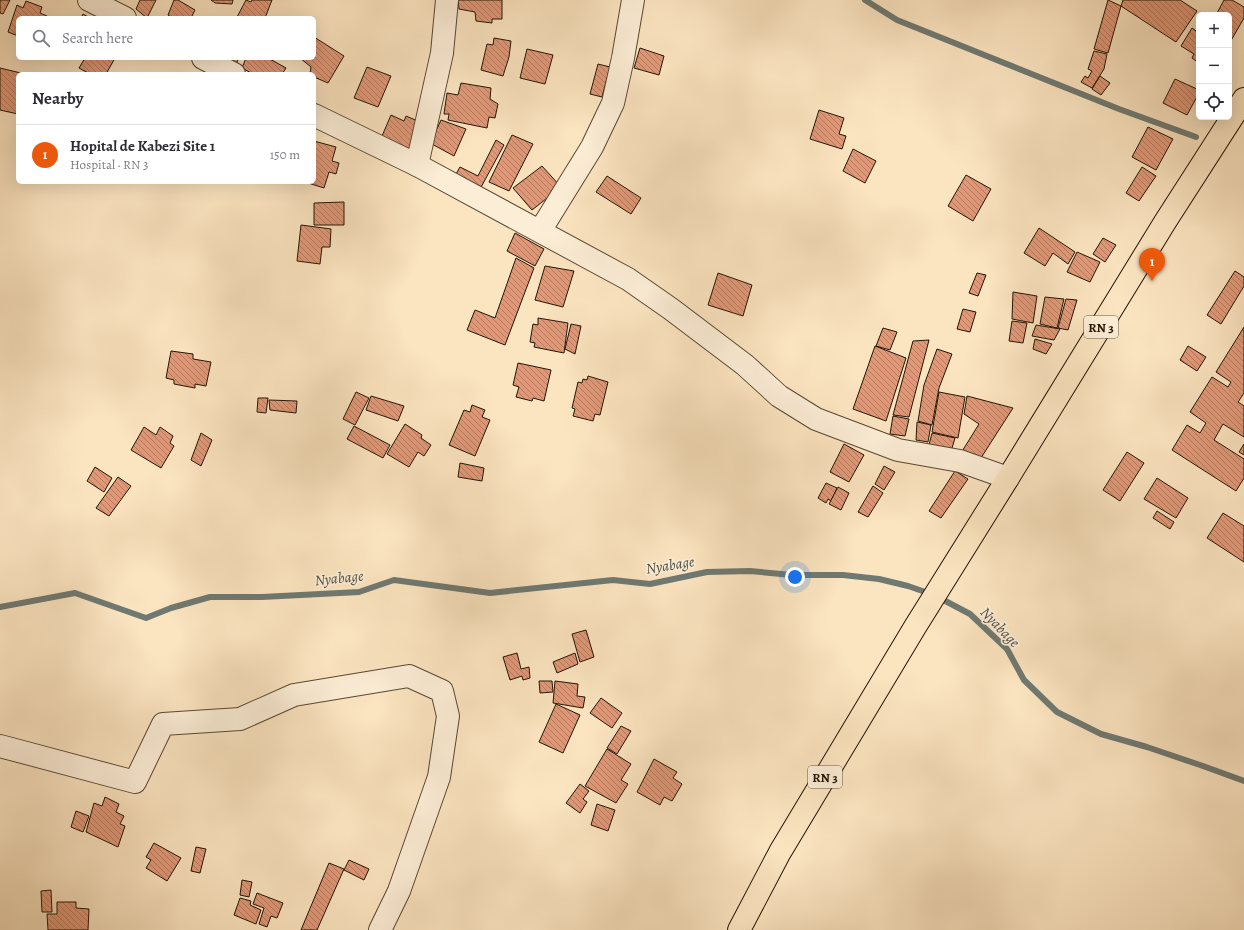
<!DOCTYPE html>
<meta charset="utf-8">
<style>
body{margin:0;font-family:Alegreya,serif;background:#f7f7f7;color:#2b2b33}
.controls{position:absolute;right:12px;top:12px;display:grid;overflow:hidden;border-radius:6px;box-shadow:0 4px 16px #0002}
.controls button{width:36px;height:36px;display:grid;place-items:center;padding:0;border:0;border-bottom:1px solid #e1e1e2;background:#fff;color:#2b2b33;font:20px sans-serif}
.you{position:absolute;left:795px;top:577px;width:14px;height:14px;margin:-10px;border:3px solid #fff;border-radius:50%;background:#1a73e8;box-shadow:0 0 0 6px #1a73e833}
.badge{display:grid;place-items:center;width:26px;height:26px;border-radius:50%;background:#ea580c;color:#fff;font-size:13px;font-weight:700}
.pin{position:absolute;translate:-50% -33px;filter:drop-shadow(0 1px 2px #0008)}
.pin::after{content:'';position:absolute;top:21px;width:14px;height:12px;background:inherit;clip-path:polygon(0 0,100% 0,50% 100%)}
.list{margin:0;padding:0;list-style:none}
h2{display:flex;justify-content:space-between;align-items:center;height:52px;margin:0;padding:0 16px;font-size:17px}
h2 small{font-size:13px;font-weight:400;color:#7c7c81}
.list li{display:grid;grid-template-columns:26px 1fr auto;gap:12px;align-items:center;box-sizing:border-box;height:60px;padding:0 16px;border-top:1px solid #e1e1e2}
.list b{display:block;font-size:15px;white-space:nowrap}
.list p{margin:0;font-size:13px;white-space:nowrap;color:#7c7c81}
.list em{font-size:13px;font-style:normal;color:#7c7c81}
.icon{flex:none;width:22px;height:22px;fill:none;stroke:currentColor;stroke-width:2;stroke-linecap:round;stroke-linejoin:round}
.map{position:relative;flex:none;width:1244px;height:930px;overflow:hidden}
.search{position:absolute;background:#fff;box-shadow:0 4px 16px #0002;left:16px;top:16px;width:300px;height:44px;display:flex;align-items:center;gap:10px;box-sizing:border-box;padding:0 14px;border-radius:6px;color:#7c7c81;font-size:15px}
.panel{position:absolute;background:#fff;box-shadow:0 4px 16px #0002;left:16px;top:72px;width:300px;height:112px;border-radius:6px}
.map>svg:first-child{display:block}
</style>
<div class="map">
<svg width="1244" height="930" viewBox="0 0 1244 930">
<defs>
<pattern id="building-back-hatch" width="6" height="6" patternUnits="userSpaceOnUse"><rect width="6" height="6" fill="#e29877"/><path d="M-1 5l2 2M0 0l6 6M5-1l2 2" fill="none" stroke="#b77b5f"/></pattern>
</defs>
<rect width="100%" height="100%" fill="#fbe4c0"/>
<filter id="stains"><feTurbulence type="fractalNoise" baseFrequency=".005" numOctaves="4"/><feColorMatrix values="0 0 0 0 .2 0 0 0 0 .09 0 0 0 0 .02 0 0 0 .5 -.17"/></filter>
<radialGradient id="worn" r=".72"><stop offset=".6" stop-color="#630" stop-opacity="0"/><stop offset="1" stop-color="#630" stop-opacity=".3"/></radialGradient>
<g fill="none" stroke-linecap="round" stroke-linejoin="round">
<g stroke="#6f7971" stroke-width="6">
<path d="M 865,0 L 897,20 L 1119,109 L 1196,137"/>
<path d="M 0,607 L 75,593 L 146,618 L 171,608 L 210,597 L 262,597 L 359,592 L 394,580 L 490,593 L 613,580 L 650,584 L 707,572 L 750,571 L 792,575 L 843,575 L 879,579 L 908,586 L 934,595 L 970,614 L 1007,649 L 1024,680 L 1057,712 L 1101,734 L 1147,747 L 1203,766 L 1244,781"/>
</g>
</g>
<g fill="url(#building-back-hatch)" stroke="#231403">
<path d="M 0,0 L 10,0 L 3,14 L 0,13 Z"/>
<path d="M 140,0 L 156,0 L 147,18 L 136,9 Z"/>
<path d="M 174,0 L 178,0 L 195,10 L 191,18 L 172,18 L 168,15 Z"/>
<path d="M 211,0 L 233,0 L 232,4 L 215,3 Z"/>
<path d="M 246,0 L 251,2 L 252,0 L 272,0 L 265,18 L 238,18 L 237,17 Z"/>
<path d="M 458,0 L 502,0 L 502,19 L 492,19 L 492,23 L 476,21 L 475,12 L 459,9 Z"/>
<path d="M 1108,0 L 1121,6 L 1108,53 L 1094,49 Z"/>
<path d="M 1123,0 L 1180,0 L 1197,11 L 1176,42 L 1121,6 Z"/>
<path d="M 1224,0 L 1232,0 L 1244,7 L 1244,18 L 1229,44 L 1229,15 L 1216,15 Z"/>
<path d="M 26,1 L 42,7 L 40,13 L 47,16 L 47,18 L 18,18 L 18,36 L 8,32 L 17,5 L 23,8 Z"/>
<path d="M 83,14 L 90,18 L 81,18 Z"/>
<path d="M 1192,28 L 1199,33 L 1199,63 L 1192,58 L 1194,54 L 1181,46 Z"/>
<path d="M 314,37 L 344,56 L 328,83 L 314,77 L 314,74 L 310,74 L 311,67 L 300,58 L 314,58 Z"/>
<path d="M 494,38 L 511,41 L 509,57 L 503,76 L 481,70 L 487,44 L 493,45 Z"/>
<path d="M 640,48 L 664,56 L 659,75 L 634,68 Z"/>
<path d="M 527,49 L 553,55 L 545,84 L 520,78 Z"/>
<path d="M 1094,51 L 1107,54 L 1104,69 L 1092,88 L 1081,82 L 1085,76 L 1088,78 L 1092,71 L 1088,69 Z"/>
<path d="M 85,58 L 115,58 L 106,74 L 90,74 L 79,68 Z"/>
<path d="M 227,58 L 239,58 L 236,64 Z"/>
<path d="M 246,58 L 268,58 L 286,68 L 282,74 L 253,74 L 242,68 Z"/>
<path d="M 598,64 L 610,67 L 602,97 L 590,94 Z"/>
<path d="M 367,67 L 391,76 L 378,107 L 354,98 Z"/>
<path d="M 0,68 L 25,74 L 18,74 L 18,114 L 0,110 Z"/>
<path d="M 1100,76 L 1110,83 L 1101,95 L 1092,89 Z"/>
<path d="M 1175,79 L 1199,90 L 1199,93 L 1187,115 L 1163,103 Z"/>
<path d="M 461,83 L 491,88 L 490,99 L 498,104 L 495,118 L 489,117 L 487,128 L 448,120 L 449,114 L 444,114 L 447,93 L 458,95 Z"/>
<path d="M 819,110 L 844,118 L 839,134 L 846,136 L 842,149 L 810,139 Z"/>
<path d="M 391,115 L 404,121 L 406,116 L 420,122 L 412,150 L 382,136 Z"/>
<path d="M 441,120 L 466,129 L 454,156 L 430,143 Z"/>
<path d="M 1148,127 L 1173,139 L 1156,170 L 1132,157 Z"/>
<path d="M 512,135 L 533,144 L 509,191 L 489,182 Z"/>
<path d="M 496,140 L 504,145 L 480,189 L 456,174 L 460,167 L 478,176 Z"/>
<path d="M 314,141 L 336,147 L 332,161 L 339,163 L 336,174 L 329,172 L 324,188 L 305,182 L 314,182 Z"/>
<path d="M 853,149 L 876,161 L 865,183 L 843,171 Z"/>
<path d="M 542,166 L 561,187 L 532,210 L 513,188 Z"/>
<path d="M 1142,167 L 1156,176 L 1139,201 L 1126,193 Z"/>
<path d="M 966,175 L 991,189 L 973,221 L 948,206 Z"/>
<path d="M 607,176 L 641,198 L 631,214 L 596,192 Z"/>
<path d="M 344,202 L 344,225 L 314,225 L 314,203 Z"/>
<path d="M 301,225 L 331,229 L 330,247 L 322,247 L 320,264 L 297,261 Z"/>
<path d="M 1039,228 L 1075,252 L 1068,264 L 1053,253 L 1045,266 L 1024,253 Z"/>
<path d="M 515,233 L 544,249 L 535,266 L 507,251 Z"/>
<path d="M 1103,238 L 1116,245 L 1105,262 L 1093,254 Z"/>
<path d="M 1077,252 L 1100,262 L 1090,282 L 1067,272 Z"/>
<path d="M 516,258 L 534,268 L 505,345 L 467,330 L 475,310 L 495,318 Z"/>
<path d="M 545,266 L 574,271 L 563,307 L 535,300 Z"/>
<path d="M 1235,271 L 1244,277 L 1244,286 L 1221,324 L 1207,315 Z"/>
<path d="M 718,273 L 752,285 L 743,316 L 708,305 Z"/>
<path d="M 977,273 L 986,275 L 978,296 L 969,293 Z"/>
<path d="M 1013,292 L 1037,296 L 1033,323 L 1012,319 Z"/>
<path d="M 1045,297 L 1064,299 L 1057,328 L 1040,324 Z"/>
<path d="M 1066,299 L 1077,300 L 1068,330 L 1058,328 Z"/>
<path d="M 963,309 L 976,312 L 970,332 L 957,329 Z"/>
<path d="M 538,318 L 568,323 L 564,353 L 534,347 L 535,343 L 530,342 L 533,324 L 538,325 Z"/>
<path d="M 1012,321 L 1027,323 L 1023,343 L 1009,341 Z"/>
<path d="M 571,324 L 581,326 L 575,354 L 565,349 Z"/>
<path d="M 1036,325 L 1060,329 L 1054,340 L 1032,336 Z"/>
<path d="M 1244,327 L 1244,393 L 1238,402 L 1244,406 L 1244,437 L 1223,424 L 1214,440 L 1244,459 L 1244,478 L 1236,491 L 1172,450 L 1187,425 L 1200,433 L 1206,423 L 1190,412 L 1212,377 L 1228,387 L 1231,382 L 1216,372 Z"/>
<path d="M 883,328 L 897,332 L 890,350 L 876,346 Z"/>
<path d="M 1035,339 L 1052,344 L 1046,354 L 1033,349 Z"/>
<path d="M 929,340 L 909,417 L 893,415 L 913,341 Z"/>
<path d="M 875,346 L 906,358 L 886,421 L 853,409 Z"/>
<path d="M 1188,346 L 1206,357 L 1197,371 L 1180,360 Z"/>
<path d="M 937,349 L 952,354 L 939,388 L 932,425 L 918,421 L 924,385 Z"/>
<path d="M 171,351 L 193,354 L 193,359 L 211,362 L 206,386 L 195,384 L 195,388 L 174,384 L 174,380 L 166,378 Z"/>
<path d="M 518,363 L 551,370 L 544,401 L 533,398 L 532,401 L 516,397 L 519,387 L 513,385 Z"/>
<path d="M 588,376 L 608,382 L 600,415 L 595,414 L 593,421 L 573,416 L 575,409 L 572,408 L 578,382 L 582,383 L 583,379 L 587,380 Z"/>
<path d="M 356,392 L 369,398 L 355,425 L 343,419 Z"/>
<path d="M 939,392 L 965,397 L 958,438 L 932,432 Z"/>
<path d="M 371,396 L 404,406 L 398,421 L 366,410 Z"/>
<path d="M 967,396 L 1013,408 L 979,461 L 961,453 L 979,424 L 964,414 Z"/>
<path d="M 258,398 L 268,398 L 266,413 L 257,412 Z"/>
<path d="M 269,400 L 297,401 L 296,413 L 270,410 Z"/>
<path d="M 472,405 L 485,410 L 482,417 L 490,420 L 475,456 L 449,445 L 464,410 L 470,412 Z"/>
<path d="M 893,416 L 909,419 L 905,436 L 890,434 Z"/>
<path d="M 917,422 L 931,425 L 928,442 L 916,440 Z"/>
<path d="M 405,424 L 422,435 L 421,438 L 431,445 L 424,456 L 418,452 L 409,467 L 387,454 Z"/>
<path d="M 354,426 L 390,445 L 383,458 L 347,439 Z"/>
<path d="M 144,427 L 156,435 L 160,427 L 173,436 L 170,443 L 174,446 L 161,468 L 131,450 Z"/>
<path d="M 201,433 L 212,440 L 201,466 L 191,460 Z"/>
<path d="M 932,433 L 955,438 L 950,455 L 928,449 Z"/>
<path d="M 844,444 L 864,455 L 849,482 L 830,472 Z"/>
<path d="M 1244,444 L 1244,455 L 1239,452 Z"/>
<path d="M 1127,452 L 1144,463 L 1120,501 L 1103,490 Z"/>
<path d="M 460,463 L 484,468 L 482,481 L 458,477 Z"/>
<path d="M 884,466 L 895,472 L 884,490 L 875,484 Z"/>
<path d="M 95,467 L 112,478 L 104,492 L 87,481 Z"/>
<path d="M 955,471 L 968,479 L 941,518 L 929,511 Z"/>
<path d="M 118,477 L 131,486 L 109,516 L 96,508 Z"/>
<path d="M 1157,478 L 1188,498 L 1176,518 L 1144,499 Z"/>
<path d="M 826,483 L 837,488 L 831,501 L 828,499 L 826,503 L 818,498 Z"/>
<path d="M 873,486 L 883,493 L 868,517 L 858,512 Z"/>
<path d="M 838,487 L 849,493 L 841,510 L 829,504 Z"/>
<path d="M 1157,511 L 1174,522 L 1170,529 L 1153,518 Z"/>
<path d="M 1223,513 L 1244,526 L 1244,562 L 1207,538 Z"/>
<path d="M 586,630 L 594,657 L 580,662 L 572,634 Z"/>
<path d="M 517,653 L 521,669 L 529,667 L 530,678 L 523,680 L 522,676 L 510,680 L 503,657 Z"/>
<path d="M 575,653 L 578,664 L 557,673 L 553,662 Z"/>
<path d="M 539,681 L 552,681 L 553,692 L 540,693 Z"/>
<path d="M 555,681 L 578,684 L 577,696 L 585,697 L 583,708 L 553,703 Z"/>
<path d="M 601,698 L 622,713 L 612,728 L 590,713 Z"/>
<path d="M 556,704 L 580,715 L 563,753 L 539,742 Z"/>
<path d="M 621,726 L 631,731 L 617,754 L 607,748 Z"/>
<path d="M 607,749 L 631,764 L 621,780 L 628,784 L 616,803 L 585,786 Z"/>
<path d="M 654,759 L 677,772 L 673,778 L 682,784 L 672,801 L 664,797 L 660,805 L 637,792 Z"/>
<path d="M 580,784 L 589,791 L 583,799 L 587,802 L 580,813 L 566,803 Z"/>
<path d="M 105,797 L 119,804 L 116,812 L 124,816 L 120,824 L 125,826 L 118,847 L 86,832 L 94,803 L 102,806 Z"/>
<path d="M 597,804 L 615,810 L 608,831 L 591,825 Z"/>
<path d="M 76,811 L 89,816 L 83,832 L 71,827 Z"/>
<path d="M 154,843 L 181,858 L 167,881 L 146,868 L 151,860 L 146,857 Z"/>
<path d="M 196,847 L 206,849 L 200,873 L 191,871 Z"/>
<path d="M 349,860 L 369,869 L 364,880 L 344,870 Z"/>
<path d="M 329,863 L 344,869 L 317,930 L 301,930 Z"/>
<path d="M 242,880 L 252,882 L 249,897 L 240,895 Z"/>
<path d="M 51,890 L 52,912 L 42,912 L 41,891 Z"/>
<path d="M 257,893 L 283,903 L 277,918 L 271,916 L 267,927 L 259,924 L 264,908 L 253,904 Z"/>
<path d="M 240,898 L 251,901 L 250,905 L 261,910 L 256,924 L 234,915 Z"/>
<path d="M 57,902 L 76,902 L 76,908 L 89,909 L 88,930 L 48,930 L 47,914 L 57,914 Z"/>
</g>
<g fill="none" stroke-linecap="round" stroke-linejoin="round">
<g stroke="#594832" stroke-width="24">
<g id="minor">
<path d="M 89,0 L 125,18"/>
<path d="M 203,58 L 234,74"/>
<path d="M 314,115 L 417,165 L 628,279 L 671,309 L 745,365 L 779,396 L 816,419 L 898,450 L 960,461 L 1008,478"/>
<path d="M 417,165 L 442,53 L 447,0"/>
<path d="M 540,231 L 592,147 L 613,103 L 623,58 L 633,0"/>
<path d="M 0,746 L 135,782 L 163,724 L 240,719 L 294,695 L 409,676 L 442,691 L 448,716 L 439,777 L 399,891 L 380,930"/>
</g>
</g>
<g stroke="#231403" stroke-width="24">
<path id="trunk" d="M 739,930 L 780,852 L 915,627 L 1008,478 L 1165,222 L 1244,99"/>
</g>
<use href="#minor" stroke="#fcedd6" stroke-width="22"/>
<use href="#trunk" stroke="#fbe4c0" stroke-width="22"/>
</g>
<g text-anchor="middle" stroke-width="3.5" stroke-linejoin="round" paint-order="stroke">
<g fill="#fcedd6" stroke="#645542" stroke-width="1">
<rect x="1084" y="316" width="34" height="22" rx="3"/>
<rect x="808" y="766" width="34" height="22" rx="3"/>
</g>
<g font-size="13" font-weight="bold" fill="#231403">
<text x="1101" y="332">RN 3</text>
<text x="825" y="782">RN 3</text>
</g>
<g font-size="15" font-style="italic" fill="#4f4f43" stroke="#fcedd6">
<text transform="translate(670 565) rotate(-9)" y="5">Nyabage</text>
<text transform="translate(339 578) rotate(-6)" y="5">Nyabage</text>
<text transform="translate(1000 627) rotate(46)" y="5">Nyabage</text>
</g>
</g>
<rect width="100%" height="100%" filter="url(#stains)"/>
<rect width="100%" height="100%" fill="url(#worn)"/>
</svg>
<div class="controls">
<button>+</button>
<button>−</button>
<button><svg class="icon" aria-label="locate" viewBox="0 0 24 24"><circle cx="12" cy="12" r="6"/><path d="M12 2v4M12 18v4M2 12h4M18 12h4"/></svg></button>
</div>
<div class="you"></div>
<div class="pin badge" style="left:1152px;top:281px">1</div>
<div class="search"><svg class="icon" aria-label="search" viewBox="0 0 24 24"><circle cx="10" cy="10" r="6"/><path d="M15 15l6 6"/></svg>Search here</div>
<section class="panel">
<h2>Nearby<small></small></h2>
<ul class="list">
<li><span class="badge">1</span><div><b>Hopital de Kabezi Site 1</b><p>Hospital · RN 3</p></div><em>150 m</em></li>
</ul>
</section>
</div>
